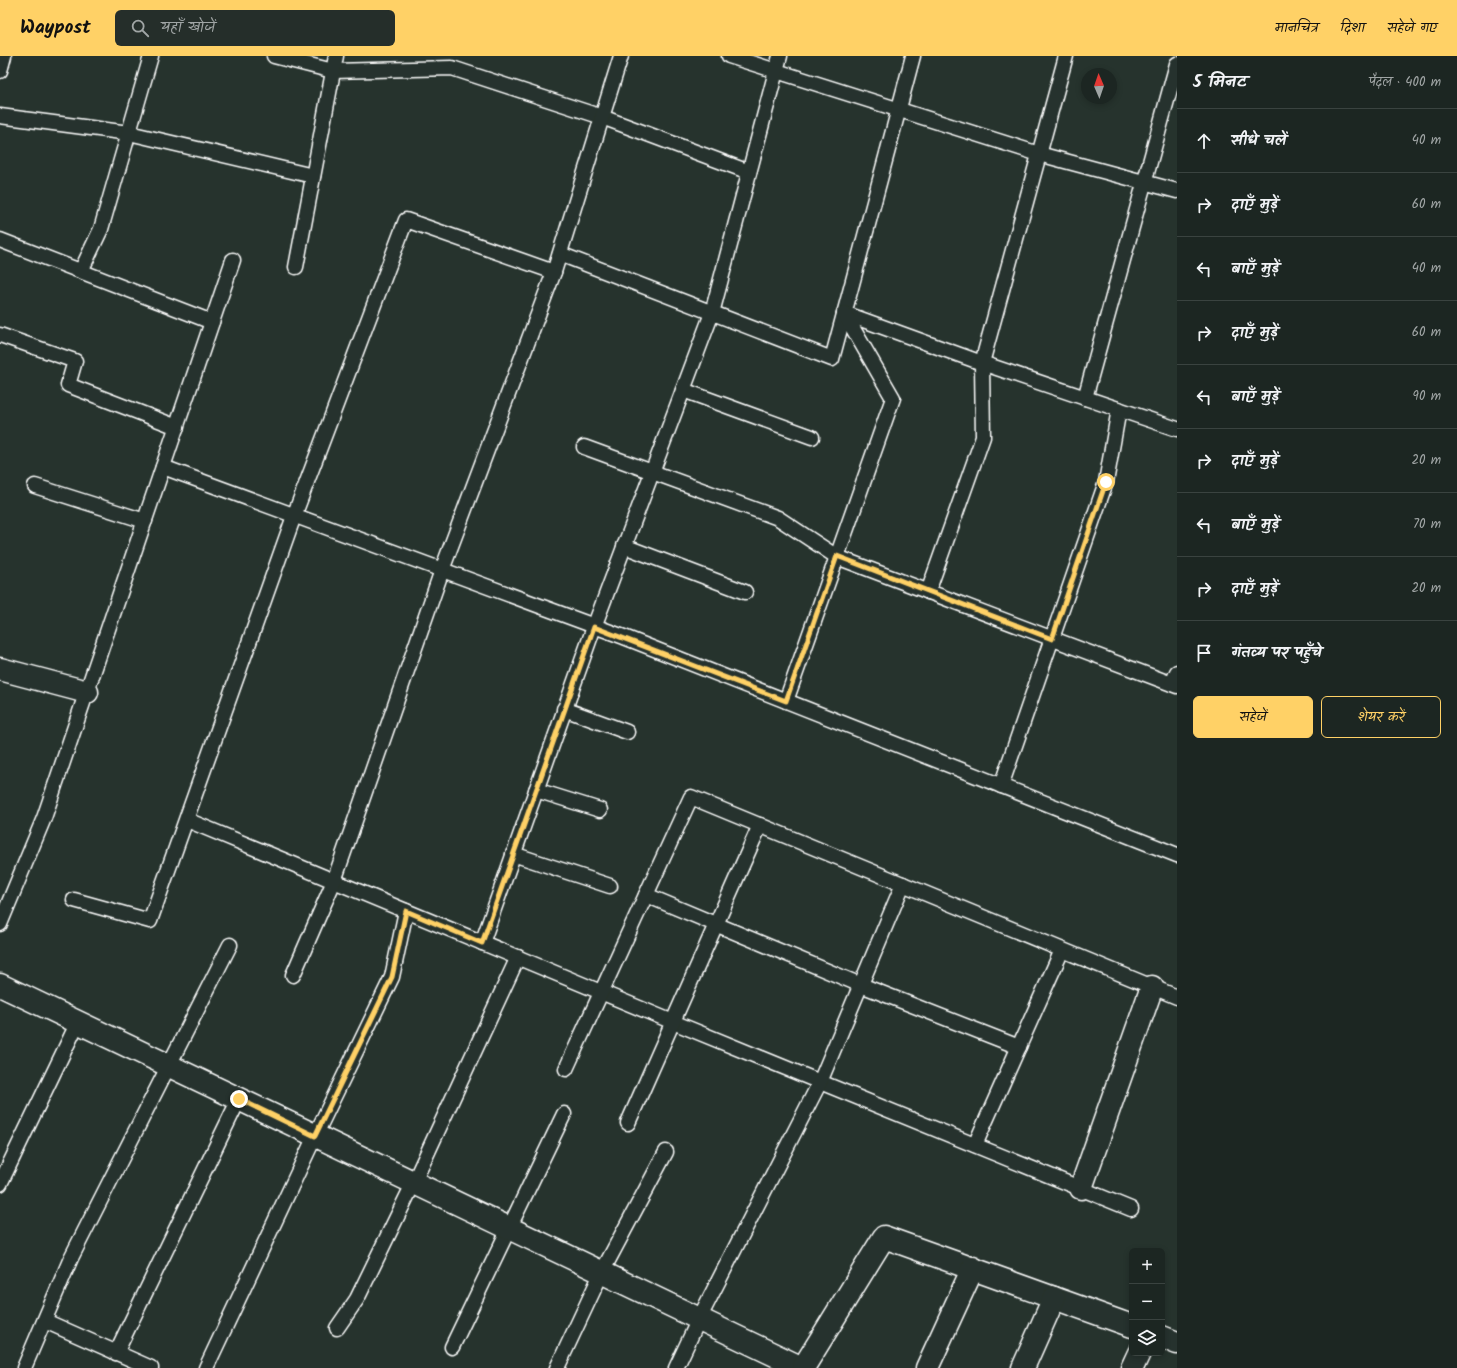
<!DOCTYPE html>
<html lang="hi">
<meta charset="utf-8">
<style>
body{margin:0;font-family:Kalam,"Playpen Sans Deva",sans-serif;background:#252e2a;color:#f1f3f6}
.controls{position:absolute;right:12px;bottom:12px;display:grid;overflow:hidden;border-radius:6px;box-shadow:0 2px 6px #0003}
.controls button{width:36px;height:36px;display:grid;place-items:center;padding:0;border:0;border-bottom:1px solid #3a4340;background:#1c2622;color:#f1f3f6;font:20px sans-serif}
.compass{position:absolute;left:1081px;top:12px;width:36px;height:36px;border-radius:50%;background:#1c2622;box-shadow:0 2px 6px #0003;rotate:358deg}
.stop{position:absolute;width:12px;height:12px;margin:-9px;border:3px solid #ffd166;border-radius:50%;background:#fff}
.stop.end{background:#ffd166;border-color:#fff;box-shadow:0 1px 4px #0008}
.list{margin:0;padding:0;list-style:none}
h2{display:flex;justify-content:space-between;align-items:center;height:52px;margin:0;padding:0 16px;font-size:17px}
h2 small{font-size:13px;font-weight:400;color:#a0a5a5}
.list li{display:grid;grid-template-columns:26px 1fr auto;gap:12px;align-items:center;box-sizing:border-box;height:64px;padding:0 16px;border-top:1px solid #3a4340}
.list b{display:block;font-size:15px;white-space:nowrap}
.list em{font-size:13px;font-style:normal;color:#a0a5a5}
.actions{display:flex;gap:8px;padding:12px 16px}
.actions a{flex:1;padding:9px 0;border:1px solid #ffd166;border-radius:6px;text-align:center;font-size:14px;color:#ffd166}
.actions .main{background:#ffd166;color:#111}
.icon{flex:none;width:22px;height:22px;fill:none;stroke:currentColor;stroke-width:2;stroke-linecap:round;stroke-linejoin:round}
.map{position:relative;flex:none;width:1177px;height:1312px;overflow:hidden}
header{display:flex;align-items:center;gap:24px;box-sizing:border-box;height:56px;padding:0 20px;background:#ffd166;color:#111}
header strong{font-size:19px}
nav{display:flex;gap:22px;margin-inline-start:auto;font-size:14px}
.search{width:280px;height:36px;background:#252e2a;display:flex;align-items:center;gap:10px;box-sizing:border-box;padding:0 14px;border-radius:6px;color:#a0a5a5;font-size:15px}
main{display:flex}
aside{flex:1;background:#1c2622}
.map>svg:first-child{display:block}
</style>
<header>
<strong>Waypost</strong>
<div class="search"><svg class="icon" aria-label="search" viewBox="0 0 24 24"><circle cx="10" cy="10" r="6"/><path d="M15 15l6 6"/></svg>यहाँ खोजें</div>
<nav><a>मानचित्र</a><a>दिशा</a><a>सहेजे गए</a></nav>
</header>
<main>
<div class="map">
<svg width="1177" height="1312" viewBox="0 0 1177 1312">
<rect width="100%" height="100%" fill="#26332d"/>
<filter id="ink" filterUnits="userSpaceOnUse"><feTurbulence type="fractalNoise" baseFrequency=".025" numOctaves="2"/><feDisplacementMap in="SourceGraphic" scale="8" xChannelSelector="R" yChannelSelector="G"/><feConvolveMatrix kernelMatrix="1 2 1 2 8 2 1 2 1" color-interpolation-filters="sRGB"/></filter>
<g filter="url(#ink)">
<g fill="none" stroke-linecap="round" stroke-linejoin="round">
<g stroke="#fff" stroke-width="17">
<g id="lane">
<path d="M 274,0 L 333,15 L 452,12 L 602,61 L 749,116"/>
<path d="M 729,0 L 1039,98 L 1177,135"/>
<path d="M 0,15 L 4,0"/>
<path d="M 0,60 L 129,77 L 313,120"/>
<path d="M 0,184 L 212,266"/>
<path d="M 560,198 L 832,303 L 913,0"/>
<path d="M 296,211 L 336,0"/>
<path d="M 81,215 L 101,173 L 151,0"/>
<path d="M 844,257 L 982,307 L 1177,373"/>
<path d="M 0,279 L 75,305 L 68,329 L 177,371"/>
<path d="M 683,334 L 812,381"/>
<path d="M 1085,342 L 1177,8"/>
<path d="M 584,391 L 778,462 L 837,501 L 1177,630"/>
<path d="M 163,411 L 624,581 L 1177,799"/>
<path d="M 35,430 L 145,465"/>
<path d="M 624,490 L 745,536"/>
<path d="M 928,536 L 983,381 L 982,307 L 1066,0"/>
<path d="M 1172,628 L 1177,616"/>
<path d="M 786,645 L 893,342 L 844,257"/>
<path d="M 564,653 L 627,676"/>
<path d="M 1001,730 L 1106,426 L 1119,353"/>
<path d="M 536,734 L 600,754"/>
<path d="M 187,764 L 673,966 L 1131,1153"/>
<path d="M 513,798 L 610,830"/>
<path d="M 646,839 L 861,929 L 1019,991"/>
<path d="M 74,844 L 150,865 L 294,460 L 406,164 L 554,216"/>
<path d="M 0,868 L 44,762 L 233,204"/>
<path d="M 482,887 L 594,571 L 712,257 L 780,0"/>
<path d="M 293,919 L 334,825 L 442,514 L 554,216 L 621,0"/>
<path d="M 566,1013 L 691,741 L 1177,941"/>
<path d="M 628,1067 L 760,769"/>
<path d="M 975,1089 L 1062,894"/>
<path d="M 0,1128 L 78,966"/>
<path d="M 45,1265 L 151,1312"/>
<path d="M 337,1272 L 357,1243 L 414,1126 L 518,901"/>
<path d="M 452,1291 L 564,1058"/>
<path d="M 116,1297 L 239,1043"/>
<path d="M 24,1312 L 71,1202 L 230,889"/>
<path d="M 206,1312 L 315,1080 L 392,921 L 406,855"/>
<path d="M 557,1312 L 602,1216 L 666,1096"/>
<path d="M 676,1312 L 699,1263 L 820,1026 L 903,828"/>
</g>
</g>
<g stroke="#fff" stroke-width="25">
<g id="street">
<path d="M 0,613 L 87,636"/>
<path d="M 0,929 L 802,1312"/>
<path d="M 1081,1132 L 1152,931"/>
<path d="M 1162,1281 L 1177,1287"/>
<path d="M 803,1312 L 884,1181 L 1132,1270"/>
<path d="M 927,1312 L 973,1212"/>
<path d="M 1023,1312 L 1054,1242"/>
<path d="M 1132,1312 L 1139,1297"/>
</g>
</g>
<use href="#lane" stroke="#26332d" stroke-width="14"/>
<use href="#street" stroke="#26332d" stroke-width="22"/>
</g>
</g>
<g fill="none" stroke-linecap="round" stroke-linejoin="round" filter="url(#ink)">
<path stroke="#ffd166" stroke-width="5" d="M 239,1043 L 315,1080 L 392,921 L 406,855 L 482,887 L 594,571 L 786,645 L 837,500 L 1052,583 L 1106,426"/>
</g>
</svg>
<div class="controls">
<button>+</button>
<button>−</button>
<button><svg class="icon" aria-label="layers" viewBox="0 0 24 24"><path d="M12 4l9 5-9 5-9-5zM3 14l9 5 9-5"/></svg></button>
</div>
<svg class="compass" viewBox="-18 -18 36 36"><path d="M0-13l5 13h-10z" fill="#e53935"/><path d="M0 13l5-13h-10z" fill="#a0a5a5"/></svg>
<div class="stop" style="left:1106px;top:426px"></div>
<div class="stop end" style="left:239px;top:1043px"></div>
</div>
<aside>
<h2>5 मिनट<small>पैदल · 400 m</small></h2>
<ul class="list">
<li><svg class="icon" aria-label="ahead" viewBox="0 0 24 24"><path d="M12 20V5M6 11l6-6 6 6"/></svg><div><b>सीधे चलें</b></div><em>40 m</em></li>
<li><svg class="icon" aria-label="right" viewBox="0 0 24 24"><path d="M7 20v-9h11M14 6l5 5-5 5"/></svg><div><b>दाएँ मुड़ें</b></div><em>60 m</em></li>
<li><svg class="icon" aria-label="left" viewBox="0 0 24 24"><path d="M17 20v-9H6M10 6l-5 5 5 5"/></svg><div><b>बाएँ मुड़ें</b></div><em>40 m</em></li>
<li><svg class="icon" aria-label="right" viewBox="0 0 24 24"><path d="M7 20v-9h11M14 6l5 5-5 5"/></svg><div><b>दाएँ मुड़ें</b></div><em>60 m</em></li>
<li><svg class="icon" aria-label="left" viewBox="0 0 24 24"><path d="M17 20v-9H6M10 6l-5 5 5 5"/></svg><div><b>बाएँ मुड़ें</b></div><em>90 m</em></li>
<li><svg class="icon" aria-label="right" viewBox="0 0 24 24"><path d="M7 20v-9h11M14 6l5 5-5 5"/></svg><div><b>दाएँ मुड़ें</b></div><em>20 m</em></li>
<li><svg class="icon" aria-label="left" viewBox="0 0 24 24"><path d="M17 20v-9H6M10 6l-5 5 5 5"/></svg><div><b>बाएँ मुड़ें</b></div><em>70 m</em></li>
<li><svg class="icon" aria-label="right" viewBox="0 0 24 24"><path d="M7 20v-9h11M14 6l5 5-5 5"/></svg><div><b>दाएँ मुड़ें</b></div><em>20 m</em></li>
<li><svg class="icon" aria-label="arrive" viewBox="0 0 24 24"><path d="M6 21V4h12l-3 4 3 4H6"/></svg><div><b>गंतव्य पर पहुँचे</b></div></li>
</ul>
<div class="actions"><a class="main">सहेजें</a><a>शेयर करें</a></div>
</aside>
</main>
